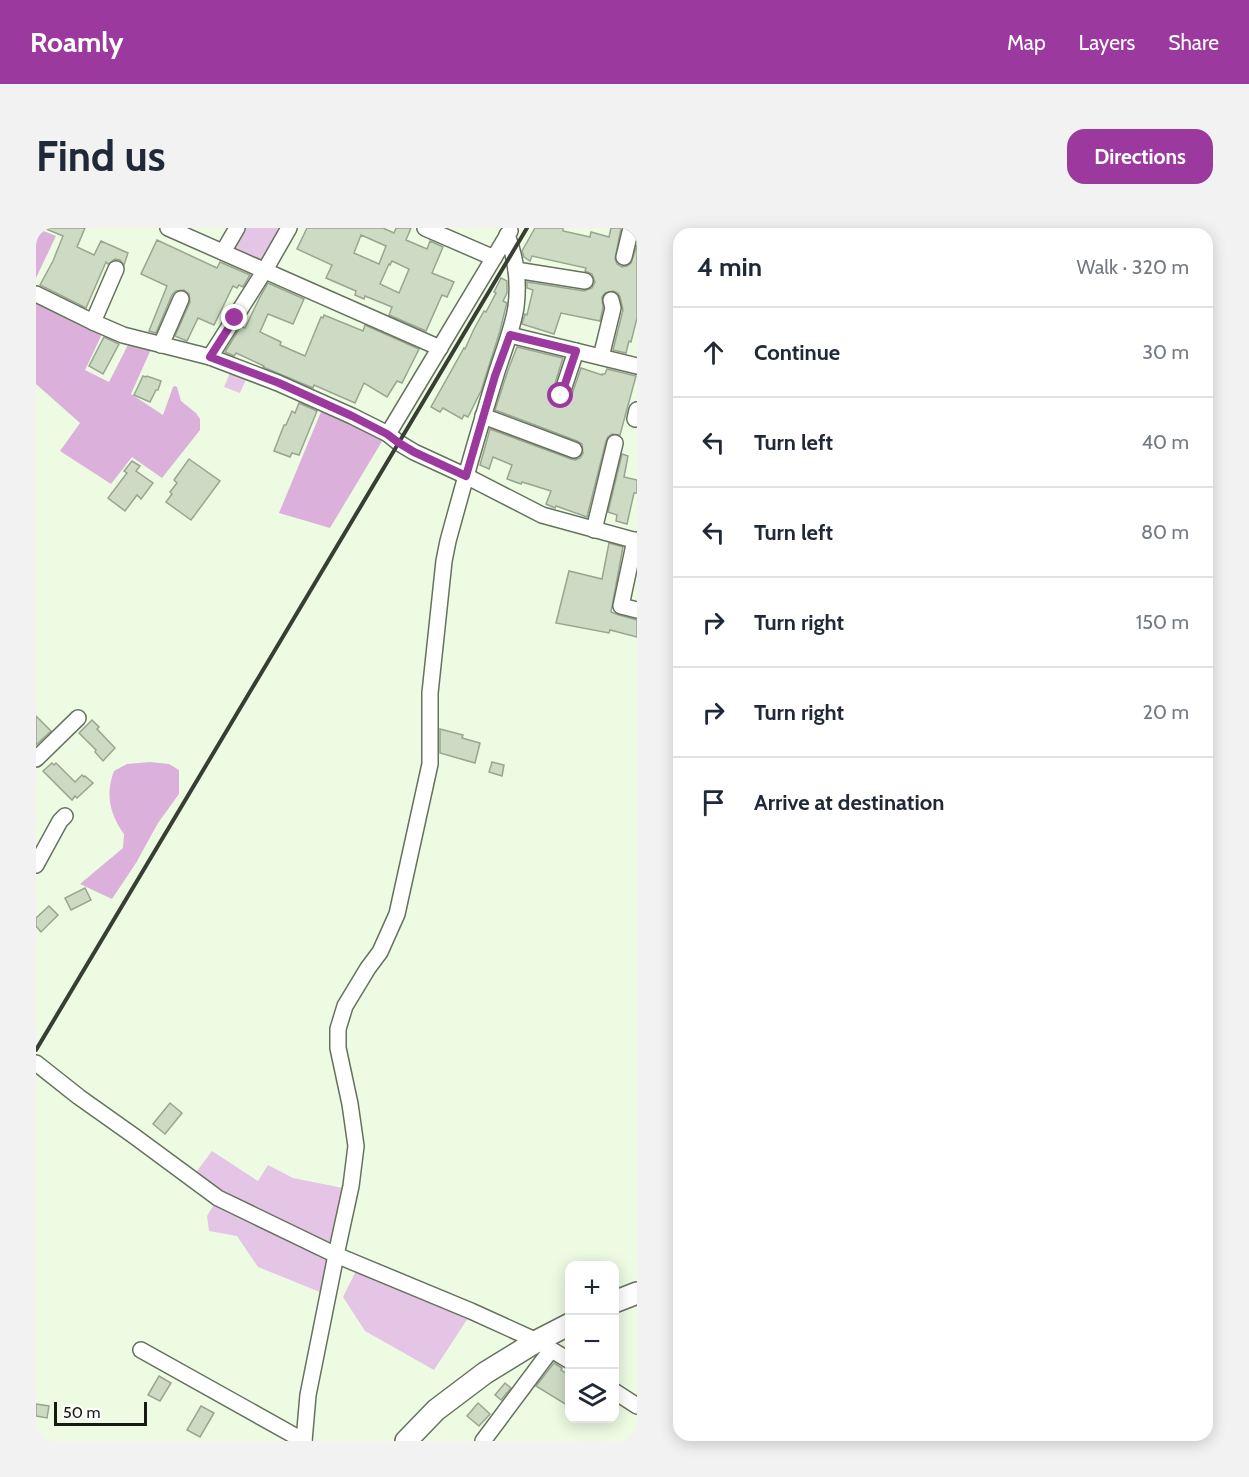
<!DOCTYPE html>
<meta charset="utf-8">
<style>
body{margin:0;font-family:Cabin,sans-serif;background:#f2f2f3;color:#1f2937}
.controls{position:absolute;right:18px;bottom:18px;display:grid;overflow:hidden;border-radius:12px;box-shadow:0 3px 15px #0003}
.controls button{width:54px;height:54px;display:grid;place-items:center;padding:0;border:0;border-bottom:2px solid #e0e1e3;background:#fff;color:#1f2937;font:30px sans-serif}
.scale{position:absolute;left:18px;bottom:15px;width:93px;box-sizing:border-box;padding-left:6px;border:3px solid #161a12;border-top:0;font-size:16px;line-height:21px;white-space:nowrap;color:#161a12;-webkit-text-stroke:4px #fff;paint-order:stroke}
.stop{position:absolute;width:18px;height:18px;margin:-14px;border:4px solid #9b399f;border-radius:50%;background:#fff}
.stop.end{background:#9b399f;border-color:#fff;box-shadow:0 2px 6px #0008}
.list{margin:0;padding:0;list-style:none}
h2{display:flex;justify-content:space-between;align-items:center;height:78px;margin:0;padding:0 24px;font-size:26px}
h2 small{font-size:20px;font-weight:400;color:#747a83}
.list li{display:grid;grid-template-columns:39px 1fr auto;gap:18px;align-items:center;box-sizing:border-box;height:90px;padding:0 24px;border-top:2px solid #e0e1e3}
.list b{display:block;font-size:22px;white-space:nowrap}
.list em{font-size:20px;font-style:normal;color:#747a83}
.icon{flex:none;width:33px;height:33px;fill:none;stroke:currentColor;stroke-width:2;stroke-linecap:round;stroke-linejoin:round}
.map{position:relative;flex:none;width:601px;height:1213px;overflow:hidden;border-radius:18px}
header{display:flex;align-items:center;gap:36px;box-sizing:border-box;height:84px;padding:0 30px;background:#9b399f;color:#fff}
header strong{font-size:28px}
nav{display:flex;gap:33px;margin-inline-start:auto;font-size:21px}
.intro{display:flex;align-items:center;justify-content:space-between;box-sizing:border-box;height:144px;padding:0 36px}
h1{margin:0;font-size:42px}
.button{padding:15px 27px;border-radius:18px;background:#9b399f;color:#fff;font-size:21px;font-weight:700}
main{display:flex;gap:36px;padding:0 36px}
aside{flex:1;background:#fff;border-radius:18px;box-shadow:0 3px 15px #0003}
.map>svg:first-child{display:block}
</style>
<header>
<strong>Roamly</strong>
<nav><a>Map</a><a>Layers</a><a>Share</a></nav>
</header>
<div class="intro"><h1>Find us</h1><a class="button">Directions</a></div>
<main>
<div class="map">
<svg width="601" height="1213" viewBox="0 0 601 1213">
<rect width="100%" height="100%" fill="#edfbe3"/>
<g fill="#e5c5e5">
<path d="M 205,0 L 247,0 L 228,32 L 223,33 L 195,22 Z"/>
<path d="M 196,140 L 212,147 L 204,165 L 188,159 Z"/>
<path d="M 176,923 L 222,953 L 232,937 L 257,950 L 312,961 L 289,1066 L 222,1039 L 201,1008 L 173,1003 L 171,988 L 184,967 L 158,947 Z"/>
<path d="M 322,1039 L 434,1087 L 398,1142 L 329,1103 L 307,1069 Z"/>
</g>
<g fill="#dbb1db">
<path d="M 0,0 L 20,8 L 0,50 Z"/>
<path d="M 0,72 L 67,104 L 49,142 L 73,154 L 94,113 L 116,119 L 95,166 L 127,187 L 137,159 L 139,158 L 141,159 L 145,173 L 160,185 L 164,191 L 164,202 L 126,250 L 96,229 L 75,256 L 24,223 L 44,195 L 0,156 Z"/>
<path d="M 287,179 L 348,210 L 294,300 L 243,285 Z"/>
<path d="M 114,534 L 133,536 L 143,542 L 143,566 L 122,595 L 100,635 L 76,671 L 44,656 L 87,620 L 88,606 C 74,586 69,567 78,543 L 91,536 Z"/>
</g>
<g fill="#cedbc4" stroke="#99a590" stroke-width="1.5" fill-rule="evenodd">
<path d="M 8,0 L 49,0 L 41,19 L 58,27 L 65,13 L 92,25 L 88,37 L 84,32 L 79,31 L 72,36 L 70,34 L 50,80 L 4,57 L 17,33 L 27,8 Z"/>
<path d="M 271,0 L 347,0 L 358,5 L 360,0 L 375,0 L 370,12 L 391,21 L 394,13 L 407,19 L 396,45 L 418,54 L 411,69 L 406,67 L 390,103 L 353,87 L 356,79 L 329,68 L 328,71 L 319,67 L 320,63 L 290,50 L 296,37 L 261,21 ZM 325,7 L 350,18 L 343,36 L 318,25 ZM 356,33 L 373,41 L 363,65 L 344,56 L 353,36 L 354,37 Z"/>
<path d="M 499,0 L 527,0 L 527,3 L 554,9 L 555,4 L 573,9 L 575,0 L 585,0 L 579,31 L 581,36 L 586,39 L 591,38 L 595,35 L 601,17 L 601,90 L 595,114 L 593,113 L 590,125 L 577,122 L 587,82 L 584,69 L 582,65 L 577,63 L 569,65 L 566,69 L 567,80 L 564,93 L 525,85 L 518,106 L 486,96 L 489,86 L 491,87 L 497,62 L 491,60 L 491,54 L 548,63 L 556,60 L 559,54 L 556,46 L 549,43 L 550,40 L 496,28 L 494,33 L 488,29 L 486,23 Z"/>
<path d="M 121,12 L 181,40 L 184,34 L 214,47 L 207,59 L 203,57 L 201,60 L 197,58 L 178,97 L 162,90 L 151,113 L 139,108 L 154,74 L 153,66 L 148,62 L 140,63 L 136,67 L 120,105 L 113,103 L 131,58 L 105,46 Z"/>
<path d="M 465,50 L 471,53 L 471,65 L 467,73 L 471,75 L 470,78 L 464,103 L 445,163 L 432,189 L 428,187 L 426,191 L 407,180 L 404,184 L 395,179 L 428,120 L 429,121 L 438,101 L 448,83 L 450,84 L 460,65 L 458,64 Z"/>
<path d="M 232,55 L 268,71 L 257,96 L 232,86 L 224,104 L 245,114 L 244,117 L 269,128 L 285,89 L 287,90 L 288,87 L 327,103 L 329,97 L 383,121 L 366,155 L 361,153 L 351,169 L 328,155 L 319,175 L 278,157 L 277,160 L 227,139 L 228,138 L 200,125 L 198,128 L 189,124 L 205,98 L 209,100 L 224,69 Z"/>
<path d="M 68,109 L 83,116 L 67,146 L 53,138 Z"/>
<path d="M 481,119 L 527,130 L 516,165 L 517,174 L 522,177 L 528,177 L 534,172 L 545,140 L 566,147 L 566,146 L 569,146 L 571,141 L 600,148 L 584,207 L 576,206 L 572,209 L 570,213 L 551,289 L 520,278 L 519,280 L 510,276 L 515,263 L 486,254 L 485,256 L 471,251 L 476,237 L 457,229 L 453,241 L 444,237 L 454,201 L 535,231 L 539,232 L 544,230 L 547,225 L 546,216 L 541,213 L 459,182 L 472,142 Z"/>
<path d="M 107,148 L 110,149 L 111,148 L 125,153 L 122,162 L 120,162 L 114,174 L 98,167 Z"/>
<path d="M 263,175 L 281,183 L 263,227 L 256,225 L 254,229 L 238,223 L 248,197 L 250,197 L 256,183 L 259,185 Z"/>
<path d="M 586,226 L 592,228 L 588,249 L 601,252 L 601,265 L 598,265 L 591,296 L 580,293 L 581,287 L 572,284 Z"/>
<path d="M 153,231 L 184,253 L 155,292 L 130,274 L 136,266 L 134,264 L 141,255 L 138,252 Z"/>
<path d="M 96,233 L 104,238 L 100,243 L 117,255 L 105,271 L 101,267 L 89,283 L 72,270 L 91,245 L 88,243 Z"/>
<path d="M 573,315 L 587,319 L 575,384 L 583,387 L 601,392 L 601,409 L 574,402 L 573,405 L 520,395 L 533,343 L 566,351 Z"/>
<path d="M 0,488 L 15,503 L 0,517 Z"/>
<path d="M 56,492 L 63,499 L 61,501 L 79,520 L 67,533 L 59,524 L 60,522 L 43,505 Z"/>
<path d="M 404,501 L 427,507 L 426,510 L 444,515 L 439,535 L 404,525 Z"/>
<path d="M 456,534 L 468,537 L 466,548 L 453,544 Z"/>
<path d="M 16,535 L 18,537 L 20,535 L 39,554 L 46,547 L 48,549 L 49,548 L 57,555 L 41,570 L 39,568 L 36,572 L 7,543 Z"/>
<path d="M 49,660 L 55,672 L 35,682 L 29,670 Z"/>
<path d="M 13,678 L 22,687 L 5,704 L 0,698 L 0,690 Z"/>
<path d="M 134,875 L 146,885 L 129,906 L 117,896 Z"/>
<path d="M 518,1135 L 526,1140 L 525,1142 L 534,1148 L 534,1179 L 500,1158 Z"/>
<path d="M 123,1148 L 135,1155 L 124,1173 L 112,1167 Z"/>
<path d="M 469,1155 L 475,1160 L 465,1172 L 459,1167 Z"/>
<path d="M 442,1175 L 454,1186 L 443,1198 L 431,1188 Z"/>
<path d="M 0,1176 L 13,1178 L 11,1190 L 0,1188 Z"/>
<path d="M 165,1178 L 178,1185 L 164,1209 L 151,1202 Z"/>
</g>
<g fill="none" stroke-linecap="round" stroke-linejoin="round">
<g stroke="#66725e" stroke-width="18">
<g id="street">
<path d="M 132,0 L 404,120"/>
<path d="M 389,0 L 458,30"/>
<path d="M 187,24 L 201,0"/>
<path d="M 588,29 L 595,0"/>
<path d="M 480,42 L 549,53"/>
<path d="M 0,66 L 57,94 L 87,107 L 174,129 L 242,155 L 316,188 L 352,206 L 363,215 L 378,224 L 430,248 L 506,287 L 601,313"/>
<path d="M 57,94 L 80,41"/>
<path d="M 474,107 L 601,138"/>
<path d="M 125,117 L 145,71"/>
<path d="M 174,129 L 229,42 L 253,0"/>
<path d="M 565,129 L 577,80 L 575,72"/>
<path d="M 525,168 L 540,123"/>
<path d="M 447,188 L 538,222"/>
<path d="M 599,191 L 601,182"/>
<path d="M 352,206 L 474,3"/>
<path d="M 558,302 L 579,215"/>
<path d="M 599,312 L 585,378 L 601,382"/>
<path d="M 0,531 L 42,490"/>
<path d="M 0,637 L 24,593 L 29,588"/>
<path d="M 0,835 L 43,869 L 98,908 L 182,970 L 300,1027 L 435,1083 L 501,1113 L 534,1133"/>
<path d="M 105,1122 L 268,1213"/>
<path d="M 578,1163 L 601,1178"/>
<path d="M 268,1213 L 272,1167 L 300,1027 L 315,958 L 320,918 L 314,876 L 302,820 L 302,801 L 309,778 L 332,740 L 344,724 L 361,686 L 394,536 L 394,465 L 408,333 L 412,313 C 427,258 442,204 459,150 C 466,126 476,104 480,79 C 483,55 480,30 471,7"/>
<path d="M 447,1213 L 515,1122"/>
</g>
</g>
<g stroke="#66725e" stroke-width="24">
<g id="secondary">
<path d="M 578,1074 L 601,1065"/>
<path d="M 370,1213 L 400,1182 L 449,1145 L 501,1113 L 534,1096"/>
</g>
</g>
<use href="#street" stroke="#fff" stroke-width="15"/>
<use href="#secondary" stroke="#fff" stroke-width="21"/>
<path stroke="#393e34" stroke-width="4" d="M 0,822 L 491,0"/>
</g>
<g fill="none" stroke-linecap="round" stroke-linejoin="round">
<path stroke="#9b399f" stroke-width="8" d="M 199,90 L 174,129 L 243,155 L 316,188 L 351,206 L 363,215 L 378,224 L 430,248 L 459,148 L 474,107 L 540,123 L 525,168"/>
</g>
</svg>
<div class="controls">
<button>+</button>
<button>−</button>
<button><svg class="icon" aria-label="layers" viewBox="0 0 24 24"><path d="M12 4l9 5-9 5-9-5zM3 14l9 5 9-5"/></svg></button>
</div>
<div class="scale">50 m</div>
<div class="stop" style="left:525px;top:168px"></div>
<div class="stop end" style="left:199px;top:90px"></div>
</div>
<aside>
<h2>4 min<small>Walk · 320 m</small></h2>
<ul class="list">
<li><svg class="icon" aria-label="ahead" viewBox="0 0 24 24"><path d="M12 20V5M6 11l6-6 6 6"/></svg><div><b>Continue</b></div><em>30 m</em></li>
<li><svg class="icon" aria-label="left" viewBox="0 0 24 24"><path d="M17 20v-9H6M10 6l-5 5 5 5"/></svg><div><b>Turn left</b></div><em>40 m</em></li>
<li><svg class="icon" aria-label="left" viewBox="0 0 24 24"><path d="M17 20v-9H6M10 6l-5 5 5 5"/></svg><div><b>Turn left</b></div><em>80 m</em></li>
<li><svg class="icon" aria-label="right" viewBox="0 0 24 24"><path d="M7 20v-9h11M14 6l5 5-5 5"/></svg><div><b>Turn right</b></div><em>150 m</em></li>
<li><svg class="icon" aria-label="right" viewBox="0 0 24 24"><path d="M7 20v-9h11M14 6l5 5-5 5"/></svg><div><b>Turn right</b></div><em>20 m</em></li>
<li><svg class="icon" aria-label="arrive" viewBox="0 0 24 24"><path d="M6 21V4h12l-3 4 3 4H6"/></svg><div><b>Arrive at destination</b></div></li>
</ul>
</aside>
</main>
